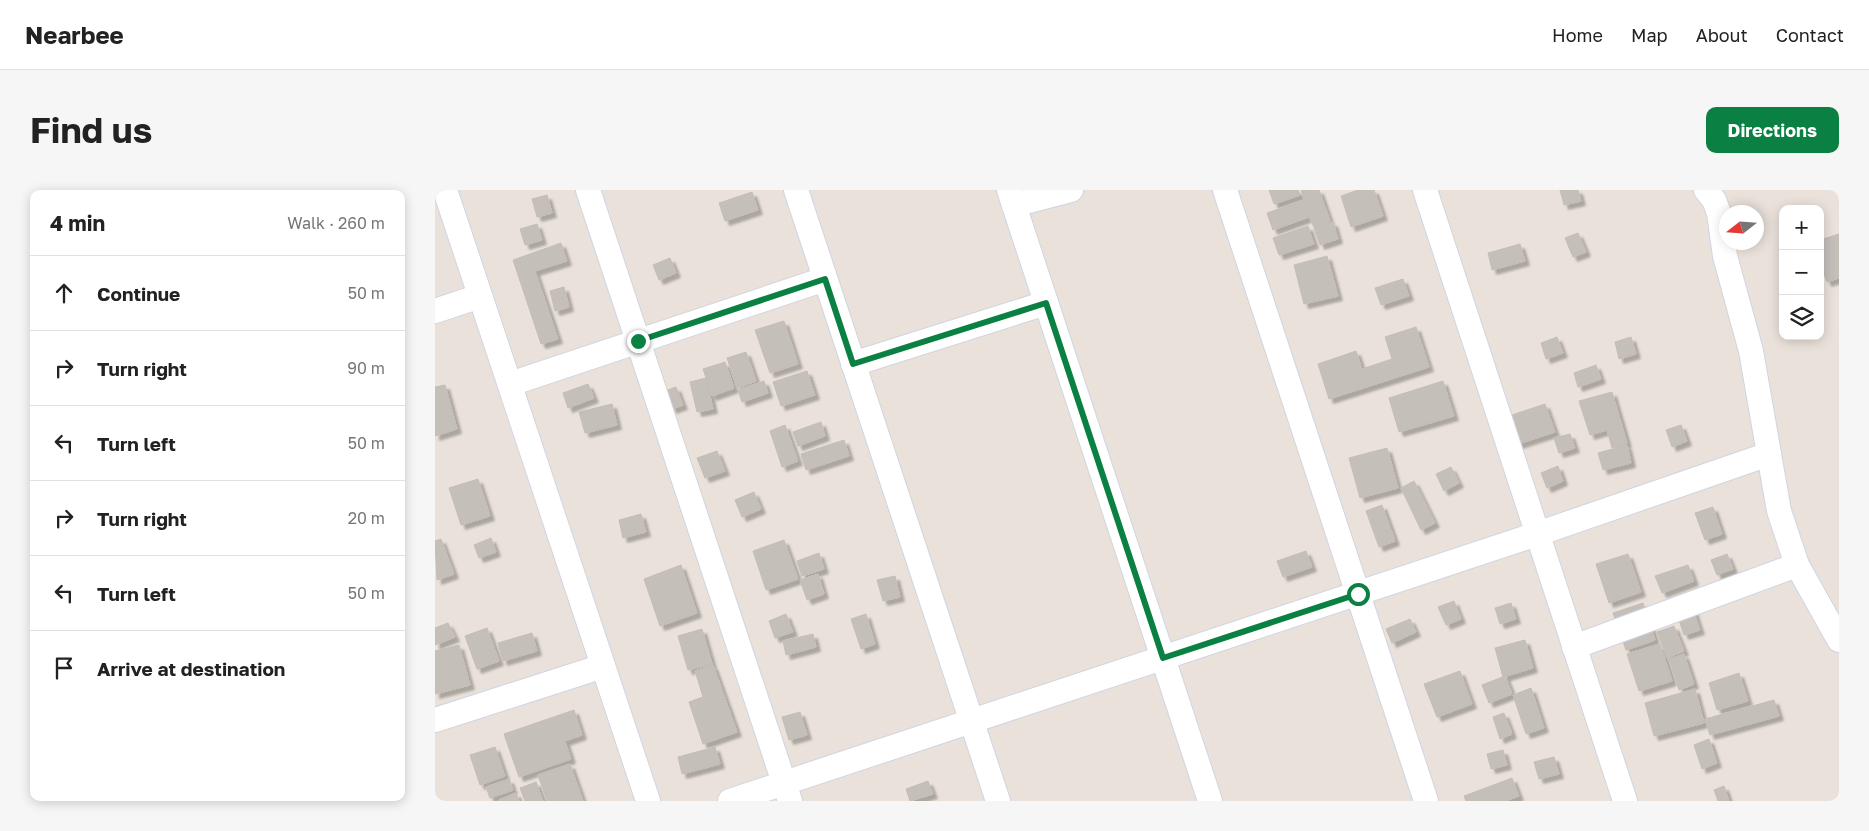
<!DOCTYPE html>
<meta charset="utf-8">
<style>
body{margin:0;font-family:"Golos Text",sans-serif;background:#f6f6f6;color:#222}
.controls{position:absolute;right:15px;top:15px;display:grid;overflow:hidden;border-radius:10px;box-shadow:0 2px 12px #0003}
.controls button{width:45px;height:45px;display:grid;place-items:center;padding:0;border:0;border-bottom:1px solid #e0e0e0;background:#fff;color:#222;font:25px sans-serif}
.compass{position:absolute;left:1284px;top:15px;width:45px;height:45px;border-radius:50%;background:#fff;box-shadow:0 2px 12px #0003;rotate:253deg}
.stop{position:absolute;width:15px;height:15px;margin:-11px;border:4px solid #0b8043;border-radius:50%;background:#fff}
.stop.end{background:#0b8043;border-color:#fff;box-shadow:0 1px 5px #0008}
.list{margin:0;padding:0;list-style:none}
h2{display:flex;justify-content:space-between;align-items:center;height:65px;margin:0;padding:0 20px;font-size:21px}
h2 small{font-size:16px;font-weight:400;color:#767676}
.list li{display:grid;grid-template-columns:32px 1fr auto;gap:15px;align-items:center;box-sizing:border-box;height:75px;padding:0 20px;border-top:1px solid #e0e0e0}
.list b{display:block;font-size:19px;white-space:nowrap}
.list em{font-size:16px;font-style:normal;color:#767676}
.icon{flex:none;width:28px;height:28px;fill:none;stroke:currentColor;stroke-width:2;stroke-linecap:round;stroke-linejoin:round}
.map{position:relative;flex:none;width:1404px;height:611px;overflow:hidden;border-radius:10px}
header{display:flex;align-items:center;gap:30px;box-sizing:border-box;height:70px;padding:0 25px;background:#fff;border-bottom:1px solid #e0e0e0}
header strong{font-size:24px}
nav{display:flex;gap:28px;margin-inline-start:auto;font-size:18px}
.intro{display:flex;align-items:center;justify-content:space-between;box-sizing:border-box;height:120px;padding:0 30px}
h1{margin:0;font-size:35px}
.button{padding:12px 22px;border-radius:10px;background:#0b8043;color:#fff;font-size:18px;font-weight:700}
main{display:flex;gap:30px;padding:0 30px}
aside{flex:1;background:#fff;border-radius:10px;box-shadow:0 2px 12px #0003}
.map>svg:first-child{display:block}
</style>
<header>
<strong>Nearbee</strong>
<nav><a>Home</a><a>Map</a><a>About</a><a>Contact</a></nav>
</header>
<div class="intro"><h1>Find us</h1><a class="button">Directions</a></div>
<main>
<aside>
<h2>4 min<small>Walk · 260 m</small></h2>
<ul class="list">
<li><svg class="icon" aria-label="ahead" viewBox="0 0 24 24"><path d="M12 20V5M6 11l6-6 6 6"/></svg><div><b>Continue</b></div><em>50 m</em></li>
<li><svg class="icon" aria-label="right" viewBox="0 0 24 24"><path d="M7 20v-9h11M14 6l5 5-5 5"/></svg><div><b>Turn right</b></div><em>90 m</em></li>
<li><svg class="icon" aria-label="left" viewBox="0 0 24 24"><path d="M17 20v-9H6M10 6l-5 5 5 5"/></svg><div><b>Turn left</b></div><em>50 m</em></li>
<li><svg class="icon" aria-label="right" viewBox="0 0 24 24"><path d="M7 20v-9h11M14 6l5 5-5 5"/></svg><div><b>Turn right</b></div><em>20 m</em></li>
<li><svg class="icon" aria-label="left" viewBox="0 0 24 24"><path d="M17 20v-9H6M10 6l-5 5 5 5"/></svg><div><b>Turn left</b></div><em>50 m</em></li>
<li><svg class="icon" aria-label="arrive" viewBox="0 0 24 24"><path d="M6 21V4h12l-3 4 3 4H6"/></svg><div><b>Arrive at destination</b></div></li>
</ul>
</aside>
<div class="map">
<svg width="1404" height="611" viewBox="0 0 1404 611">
<defs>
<filter id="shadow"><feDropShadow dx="4.5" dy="4.5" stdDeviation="1" flood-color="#0004"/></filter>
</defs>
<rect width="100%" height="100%" fill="#eae2da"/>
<g fill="#c5bfba" stroke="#c5bdb4" filter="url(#shadow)">
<path d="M 834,0 L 863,0 L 865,5 L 839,14 Z"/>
<path d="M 866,0 L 884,0 L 895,31 L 879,37 L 874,27 L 838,40 L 832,23 L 869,10 Z"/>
<path d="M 923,0 L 939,0 L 948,26 L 916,37 L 906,6 Z"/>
<path d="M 1125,0 L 1143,0 L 1146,11 L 1129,15 Z"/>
<path d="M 317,2 L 323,20 L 290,31 L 284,13 Z"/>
<path d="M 112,5 L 117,23 L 102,27 L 97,9 Z"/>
<path d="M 898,32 L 903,49 L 885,55 L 879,38 Z"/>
<path d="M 102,34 L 107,50 L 90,55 L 85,39 Z"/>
<path d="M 873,36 L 879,54 L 844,65 L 838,48 Z"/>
<path d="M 1143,43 L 1151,62 L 1138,67 L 1130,48 Z"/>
<path d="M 1404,44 L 1404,88 L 1392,92 L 1385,72 L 1385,50 Z"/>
<path d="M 126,53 L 132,71 L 100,81 L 123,149 L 106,154 L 78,70 Z"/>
<path d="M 1085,54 L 1090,71 L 1057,80 L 1053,63 Z"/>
<path d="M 892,66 L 903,106 L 869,114 L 859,75 Z"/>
<path d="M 235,68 L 241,83 L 224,90 L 218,75 Z"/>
<path d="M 968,89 L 974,106 L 946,115 L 940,98 Z"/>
<path d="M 129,97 L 134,117 L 120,121 L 115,101 Z"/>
<path d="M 349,131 L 363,174 L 335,183 L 320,140 Z"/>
<path d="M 981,137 L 994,177 L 894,209 L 883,174 L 921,161 L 927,179 L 957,169 L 950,147 Z"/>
<path d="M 1122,147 L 1128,163 L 1111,169 L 1106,153 Z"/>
<path d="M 1196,147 L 1201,164 L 1184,169 L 1180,152 Z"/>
<path d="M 311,162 L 321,191 L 302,198 L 292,168 Z"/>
<path d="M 290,172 L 299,198 L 277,206 L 268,179 Z"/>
<path d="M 1161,175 L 1166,189 L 1143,197 L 1139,183 Z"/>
<path d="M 372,181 L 380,205 L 346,216 L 338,192 Z"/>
<path d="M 271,188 L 278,219 L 262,222 L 255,192 Z"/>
<path d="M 329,191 L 333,203 L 307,212 L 303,200 Z"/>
<path d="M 1008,191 L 1019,226 L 964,242 L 954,208 Z"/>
<path d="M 153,194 L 159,208 L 133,218 L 128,203 Z"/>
<path d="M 10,195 L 22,239 L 0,246 L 0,197 Z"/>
<path d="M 241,197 L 248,215 L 237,219 L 230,201 Z"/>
<path d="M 1177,202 L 1192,253 L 1177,258 L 1172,240 L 1155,245 L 1144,211 Z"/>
<path d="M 177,214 L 182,235 L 150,243 L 144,222 Z"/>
<path d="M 1110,214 L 1120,242 L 1083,254 L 1074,226 Z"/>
<path d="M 386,232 L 390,246 L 363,256 L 358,242 Z"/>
<path d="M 350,235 L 363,271 L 347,277 L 335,241 Z"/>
<path d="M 1246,235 L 1252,251 L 1237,257 L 1231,240 Z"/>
<path d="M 1135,244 L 1140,258 L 1124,263 L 1119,248 Z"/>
<path d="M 409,250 L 414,266 L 371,280 L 366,264 Z"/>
<path d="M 1192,255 L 1196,273 L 1168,280 L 1163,263 Z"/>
<path d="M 952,258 L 963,298 L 925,308 L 914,268 Z"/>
<path d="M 282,261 L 290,281 L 270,288 L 262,268 Z"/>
<path d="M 1123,276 L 1128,291 L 1112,298 L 1106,283 Z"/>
<path d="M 1016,277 L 1024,293 L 1009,301 L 1001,284 Z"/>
<path d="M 43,289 L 55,326 L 26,335 L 14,298 Z"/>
<path d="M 979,291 L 1000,333 L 986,340 L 966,298 Z"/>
<path d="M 319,302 L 326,319 L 307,327 L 300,310 Z"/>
<path d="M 947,315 L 960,351 L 944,357 L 931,321 Z"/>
<path d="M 1278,317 L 1287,344 L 1270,350 L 1260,323 Z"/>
<path d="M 206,324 L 211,342 L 188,348 L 184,330 Z"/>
<path d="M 56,348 L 61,362 L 44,368 L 39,355 Z"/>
<path d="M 6,349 L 19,384 L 2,390 L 0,351 Z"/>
<path d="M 349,350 L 363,389 L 331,400 L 318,361 Z"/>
<path d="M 871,361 L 877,377 L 848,387 L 842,371 Z"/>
<path d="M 384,363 L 389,379 L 367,386 L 362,371 Z"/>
<path d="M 1193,364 L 1206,402 L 1174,413 L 1161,374 Z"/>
<path d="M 1292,364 L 1298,379 L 1282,385 L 1276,370 Z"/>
<path d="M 246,375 L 262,423 L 225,436 L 209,389 Z"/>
<path d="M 1253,375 L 1259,391 L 1227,403 L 1220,386 Z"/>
<path d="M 383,384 L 389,404 L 372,410 L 365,390 Z"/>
<path d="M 460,386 L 465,407 L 448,411 L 442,390 Z"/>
<path d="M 1019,411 L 1026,429 L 1011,435 L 1003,417 Z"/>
<path d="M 1076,413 L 1081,429 L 1065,434 L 1060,418 Z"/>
<path d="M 1208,413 L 1220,450 L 1191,460 L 1178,423 Z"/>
<path d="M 1256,413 L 1265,440 L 1249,445 L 1240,418 Z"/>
<path d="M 351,424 L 358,442 L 340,448 L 334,431 Z"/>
<path d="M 431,424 L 440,454 L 426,459 L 416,429 Z"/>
<path d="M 975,429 L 981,442 L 957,453 L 951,439 Z"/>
<path d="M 13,433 L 20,447 L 0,455 L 0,438 Z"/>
<path d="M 1239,436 L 1249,461 L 1232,468 L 1222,442 Z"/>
<path d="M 52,438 L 64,471 L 42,479 L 30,446 Z"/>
<path d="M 267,439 L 277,474 L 253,480 L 243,446 Z"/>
<path d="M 97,443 L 102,461 L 68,471 L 63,453 Z"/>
<path d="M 378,444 L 381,457 L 351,465 L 348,451 Z"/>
<path d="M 1090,450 L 1098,478 L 1068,487 L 1060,458 Z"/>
<path d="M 1225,454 L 1237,491 L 1204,501 L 1192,464 Z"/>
<path d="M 24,455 L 35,495 L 0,504 L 0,461 Z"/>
<path d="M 1249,464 L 1259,494 L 1244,500 L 1234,469 Z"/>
<path d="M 278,475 L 302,542 L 268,554 L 254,512 L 268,507 L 260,481 Z"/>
<path d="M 1025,481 L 1037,514 L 1002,527 L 989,494 Z"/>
<path d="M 1304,483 L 1313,511 L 1282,520 L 1274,493 Z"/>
<path d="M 1070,486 L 1077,504 L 1054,513 L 1047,495 Z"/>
<path d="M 1096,498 L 1109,538 L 1091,544 L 1078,505 Z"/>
<path d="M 1260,499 L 1269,533 L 1219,546 L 1210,513 Z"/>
<path d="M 1339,510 L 1344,526 L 1275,545 L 1270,529 Z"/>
<path d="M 139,520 L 147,545 L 130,551 L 136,569 L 84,587 L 69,544 Z"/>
<path d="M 365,522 L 372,545 L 354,550 L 347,527 Z"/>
<path d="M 1069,523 L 1077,544 L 1065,549 L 1058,527 Z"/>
<path d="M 1274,549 L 1282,573 L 1267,579 L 1259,555 Z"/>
<path d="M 60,557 L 70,586 L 45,595 L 35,565 Z"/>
<path d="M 280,557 L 285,574 L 247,584 L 243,567 Z"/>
<path d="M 1068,560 L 1072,575 L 1056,579 L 1052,564 Z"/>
<path d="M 1119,567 L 1124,584 L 1104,589 L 1099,572 Z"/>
<path d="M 135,574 L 148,611 L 112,611 L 103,585 Z"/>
<path d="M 1077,588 L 1084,606 L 1070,611 L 1031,611 L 1029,606 Z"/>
<path d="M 74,589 L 78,600 L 55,608 L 51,597 Z"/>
<path d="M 493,591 L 498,604 L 475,611 L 471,599 Z"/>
<path d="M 101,592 L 108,611 L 90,611 L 85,598 Z"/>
<path d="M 1289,596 L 1294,611 L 1283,611 L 1279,600 Z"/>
<path d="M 81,603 L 84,611 L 64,611 L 64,610 Z"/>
</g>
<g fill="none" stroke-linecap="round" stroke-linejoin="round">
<g stroke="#cfd4e1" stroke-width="26">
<g id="street">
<path d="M 10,0 L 213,611"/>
<path d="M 153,0 L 355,611"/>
<path d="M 361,0 L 563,611"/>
<path d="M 574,0 L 775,611"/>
<path d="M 790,0 L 991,611"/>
<path d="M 990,0 L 1190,611"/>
<path d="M 1271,0 L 1279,10 L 1284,23 L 1290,66 L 1316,161 L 1344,321 L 1362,375 L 1404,450"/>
<path d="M 579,15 L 636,0"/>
<path d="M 0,121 L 45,106"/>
<path d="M 418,174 L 611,113"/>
<path d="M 75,194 L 390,89"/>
<path d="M 1139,457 L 1362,375"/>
<path d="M 0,530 L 168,476"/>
<path d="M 295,611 L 1102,344 L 1334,264"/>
</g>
</g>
<use href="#street" stroke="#fff" stroke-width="24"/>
</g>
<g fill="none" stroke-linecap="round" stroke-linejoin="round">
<path stroke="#0b8043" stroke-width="6" d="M 203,151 L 390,89 L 418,174 L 611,113 L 728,468 L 923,404"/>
</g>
</svg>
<div class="controls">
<button>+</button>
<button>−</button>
<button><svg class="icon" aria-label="layers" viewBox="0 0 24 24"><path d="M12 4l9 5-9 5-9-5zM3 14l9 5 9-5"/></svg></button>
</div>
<svg class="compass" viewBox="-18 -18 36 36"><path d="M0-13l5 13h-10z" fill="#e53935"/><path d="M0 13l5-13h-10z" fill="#767676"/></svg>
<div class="stop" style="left:923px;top:404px"></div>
<div class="stop end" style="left:203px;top:151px"></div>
</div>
</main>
